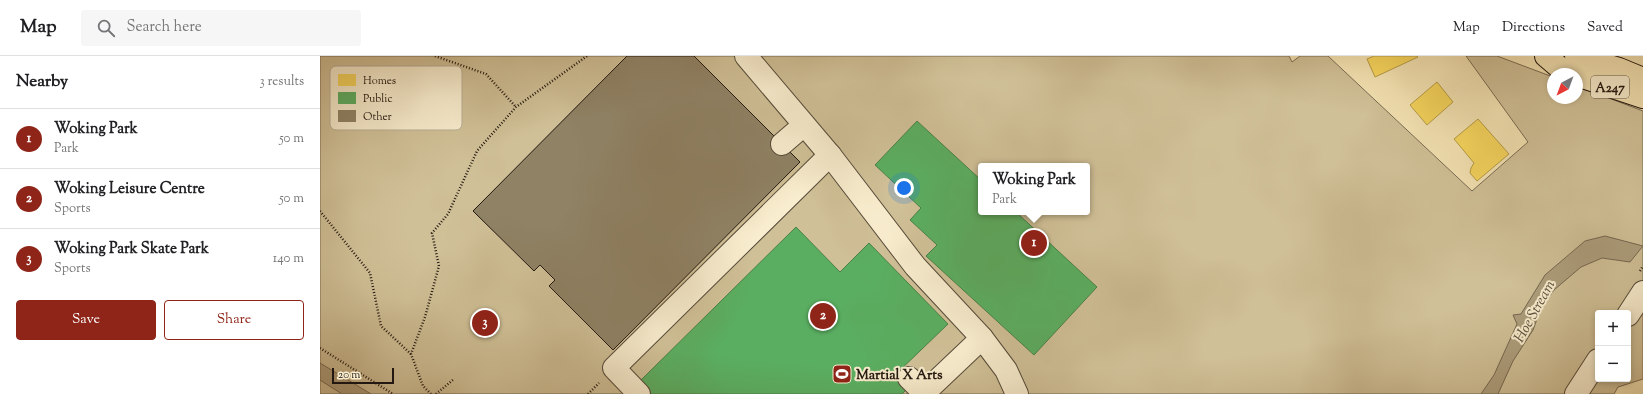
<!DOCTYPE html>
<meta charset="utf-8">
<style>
body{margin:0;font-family:"Sorts Mill Goudy",serif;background:#f6f6f6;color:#202124}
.controls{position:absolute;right:12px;bottom:12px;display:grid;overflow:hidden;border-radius:4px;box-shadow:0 2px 6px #0003}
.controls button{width:36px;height:36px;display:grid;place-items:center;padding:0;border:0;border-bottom:1px solid #e0e0e0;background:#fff;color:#202124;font:20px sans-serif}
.compass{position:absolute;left:1227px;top:12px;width:36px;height:36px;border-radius:50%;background:#fff;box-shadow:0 2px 6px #0003;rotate:221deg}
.scale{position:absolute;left:12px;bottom:10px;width:62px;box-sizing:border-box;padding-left:4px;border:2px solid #221811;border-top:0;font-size:11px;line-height:14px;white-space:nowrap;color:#221811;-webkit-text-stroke:3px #f8edce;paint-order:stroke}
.you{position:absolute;left:584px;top:132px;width:14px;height:14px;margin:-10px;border:3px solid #fff;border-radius:50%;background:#1a73e8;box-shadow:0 0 0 6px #1a73e833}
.badge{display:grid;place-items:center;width:26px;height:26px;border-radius:50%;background:#8f2418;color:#fff;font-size:13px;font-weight:700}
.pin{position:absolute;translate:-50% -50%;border:2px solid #fff;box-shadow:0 1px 4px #0006}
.popup{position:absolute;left:658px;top:107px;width:112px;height:52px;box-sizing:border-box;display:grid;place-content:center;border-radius:4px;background:#fff;filter:drop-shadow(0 1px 3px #0005);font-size:13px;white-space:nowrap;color:#757577}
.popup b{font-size:15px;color:#202124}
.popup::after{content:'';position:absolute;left:50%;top:100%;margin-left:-8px;border:8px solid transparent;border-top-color:#fff}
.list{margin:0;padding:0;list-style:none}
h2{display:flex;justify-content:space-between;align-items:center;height:52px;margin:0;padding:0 16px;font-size:17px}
h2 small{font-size:13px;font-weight:400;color:#757577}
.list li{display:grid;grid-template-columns:26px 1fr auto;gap:12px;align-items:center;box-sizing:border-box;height:60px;padding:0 16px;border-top:1px solid #e0e0e0}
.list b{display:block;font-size:15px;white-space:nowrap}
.list p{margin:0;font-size:13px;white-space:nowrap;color:#757577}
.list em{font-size:13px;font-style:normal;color:#757577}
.actions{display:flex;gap:8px;padding:12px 16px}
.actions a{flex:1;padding:9px 0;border:1px solid #8f2418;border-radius:4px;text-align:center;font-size:14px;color:#8f2418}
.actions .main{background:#8f2418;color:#fff}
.icon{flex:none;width:22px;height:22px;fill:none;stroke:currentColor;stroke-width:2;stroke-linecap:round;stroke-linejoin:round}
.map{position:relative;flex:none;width:1323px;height:338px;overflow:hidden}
header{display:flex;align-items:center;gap:24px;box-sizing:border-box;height:56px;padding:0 20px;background:#fff;border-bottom:1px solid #e0e0e0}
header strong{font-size:19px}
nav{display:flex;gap:22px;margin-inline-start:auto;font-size:14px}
.search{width:280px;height:36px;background:#f6f6f6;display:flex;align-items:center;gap:10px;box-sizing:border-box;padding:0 14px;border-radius:4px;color:#757577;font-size:15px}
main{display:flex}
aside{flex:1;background:#fff}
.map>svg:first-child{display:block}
</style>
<header>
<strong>Map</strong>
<div class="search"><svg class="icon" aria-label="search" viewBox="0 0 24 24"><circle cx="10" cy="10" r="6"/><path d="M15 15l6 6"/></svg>Search here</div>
<nav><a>Map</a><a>Directions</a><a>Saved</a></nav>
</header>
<main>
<aside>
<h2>Nearby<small>3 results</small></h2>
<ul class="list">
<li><span class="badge">1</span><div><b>Woking Park</b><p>Park</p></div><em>50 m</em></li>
<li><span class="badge">2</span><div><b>Woking Leisure Centre</b><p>Sports</p></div><em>50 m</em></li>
<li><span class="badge">3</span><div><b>Woking Park Skate Park</b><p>Sports</p></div><em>140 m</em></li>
</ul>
<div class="actions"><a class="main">Save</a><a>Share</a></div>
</aside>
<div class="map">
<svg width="1323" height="338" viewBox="0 0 1323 338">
<rect width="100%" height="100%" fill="#f4e3b3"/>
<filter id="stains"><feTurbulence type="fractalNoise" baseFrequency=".005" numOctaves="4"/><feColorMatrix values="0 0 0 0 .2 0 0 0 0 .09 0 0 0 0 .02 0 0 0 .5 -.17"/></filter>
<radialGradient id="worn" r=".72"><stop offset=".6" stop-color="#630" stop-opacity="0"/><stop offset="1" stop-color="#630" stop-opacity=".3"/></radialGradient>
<path fill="#d0c097" stroke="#796c54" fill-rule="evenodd" d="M 0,0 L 969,0 L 972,6 L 980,0 L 1008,0 L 1152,135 L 1208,86 L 1146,0 L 1177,0 L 1233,21 L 1233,42 L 1257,42 L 1257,30 L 1323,55 L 1323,323 L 1298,331 L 1294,338 L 0,338 ZM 661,110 L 767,110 L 767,156 L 661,156 ZM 1278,257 L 1308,257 L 1308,323 L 1278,323 Z"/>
<g fill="#ad9e7c" stroke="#756851">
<path d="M 1285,180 L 1323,190 L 1310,206 L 1282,202 L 1261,211 L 1234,234 L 1221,252 L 1213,274 L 1193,305 L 1178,338 L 1161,338 L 1174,319 L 1197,268 L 1193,259 L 1201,258 L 1225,219 L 1265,185 Z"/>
<path d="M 0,307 L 51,338 L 22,338 L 0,324 Z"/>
</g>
<g fill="#f6d55c" stroke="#b69c46">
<path d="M 1054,0 L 1097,0 L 1098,1 L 1055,21 L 1047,3 Z"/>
<path d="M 1117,26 L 1133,46 L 1107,69 L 1090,49 Z"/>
<path d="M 1158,63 L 1189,98 L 1157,125 L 1150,117 L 1151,112 L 1154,107 L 1134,83 Z"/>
</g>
<g fill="#5aae61" stroke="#498149">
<path d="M 597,65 L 661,124 L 661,156 L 696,156 L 777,231 L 714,299 L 606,200 L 617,189 L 590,164 L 601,152 L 555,109 Z"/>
<path d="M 476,171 L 520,216 L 549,187 L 628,268 L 575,319 L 588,332 L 582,338 L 329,338 L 318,327 Z"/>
</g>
<path fill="#8f8265" stroke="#221811" d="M 307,0 L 374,0 L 480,106 L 293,294 L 229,230 L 235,224 L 220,209 L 214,215 L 153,155 Z"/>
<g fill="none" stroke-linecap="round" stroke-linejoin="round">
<g stroke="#564b3a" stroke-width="24">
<g id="minor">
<path d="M 426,0 L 510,99 L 595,210 L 662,282 L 686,314 L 697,338"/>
<path d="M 462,88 L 484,69"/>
<path d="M 1308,259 L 1323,236"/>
<path d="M 589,322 L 604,337"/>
<path d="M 319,338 L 294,312 L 510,99"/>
<path d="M 603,338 L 662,282"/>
<path d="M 1256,338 L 1278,304"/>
</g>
</g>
<g stroke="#221811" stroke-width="24">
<g id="major">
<path d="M 1226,0 L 1240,12 L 1256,18"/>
<path d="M 1256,0 L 1299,13 L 1323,23"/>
<path d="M 1257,19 L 1323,41"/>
</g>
</g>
<g stroke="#221811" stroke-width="2.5" stroke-dasharray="1 2" stroke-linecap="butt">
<path d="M 115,0 L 166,18 L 196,51"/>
<path d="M 0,155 L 50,217 L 61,270 L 91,298"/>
<path d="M 1320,215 L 1323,210"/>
<path d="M 0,292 L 73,338"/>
<path d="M 111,338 L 103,330 L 91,298 L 105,261 L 119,210 L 112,177 L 128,158 L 157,95 L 196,51 L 267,0"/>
<path d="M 116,338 L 134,323"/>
<path d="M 268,338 L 279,327"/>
</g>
<use href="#minor" stroke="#f8edce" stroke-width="22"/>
<use href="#major" stroke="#f4e3b3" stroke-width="22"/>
</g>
<defs>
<g id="stadium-square" transform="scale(1)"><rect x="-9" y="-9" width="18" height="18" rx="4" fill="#8f2418" stroke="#f8edce"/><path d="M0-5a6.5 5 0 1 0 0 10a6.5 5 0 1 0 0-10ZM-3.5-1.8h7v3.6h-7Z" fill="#fff"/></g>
</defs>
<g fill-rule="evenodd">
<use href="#stadium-square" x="522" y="318"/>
</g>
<g text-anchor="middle" stroke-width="4" stroke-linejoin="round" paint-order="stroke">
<rect fill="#f8edce" stroke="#62584a" stroke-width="1" x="1271" y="20" width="38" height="22" rx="3"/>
<g font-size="13" font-weight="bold" fill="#221811">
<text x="1290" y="36">A247</text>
</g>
<g font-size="14" font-weight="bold" fill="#221811" stroke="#f8edce" text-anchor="start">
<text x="536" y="323">Martial X Arts</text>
</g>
<g font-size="15" font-style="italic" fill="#5a4e3c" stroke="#f8edce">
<text transform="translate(1214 255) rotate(-61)" y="5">Hoe Stream</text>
</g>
</g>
<rect x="10" y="10" width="132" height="64" rx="6" fill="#f8edce" stroke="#b8ad95" stroke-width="1"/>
<rect x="18" y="18" width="18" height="12" fill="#f6d55c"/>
<rect x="18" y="36" width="18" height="12" fill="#5aae61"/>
<rect x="18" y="54" width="18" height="12" fill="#8f8265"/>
<g font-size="11" fill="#221811">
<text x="43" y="28">Homes</text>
<text x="43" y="46">Public</text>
<text x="43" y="64">Other</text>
</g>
<rect width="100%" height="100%" filter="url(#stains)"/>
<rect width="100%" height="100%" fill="url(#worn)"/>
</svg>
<div class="controls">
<button>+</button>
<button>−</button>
</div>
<svg class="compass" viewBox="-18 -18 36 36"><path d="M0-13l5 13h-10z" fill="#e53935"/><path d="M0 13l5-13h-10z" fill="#757577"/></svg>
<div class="scale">20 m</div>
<div class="you"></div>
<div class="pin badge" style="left:714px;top:187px">1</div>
<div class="popup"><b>Woking Park</b>Park</div>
<div class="pin badge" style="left:503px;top:260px">2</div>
<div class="pin badge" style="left:165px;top:267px">3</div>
</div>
</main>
